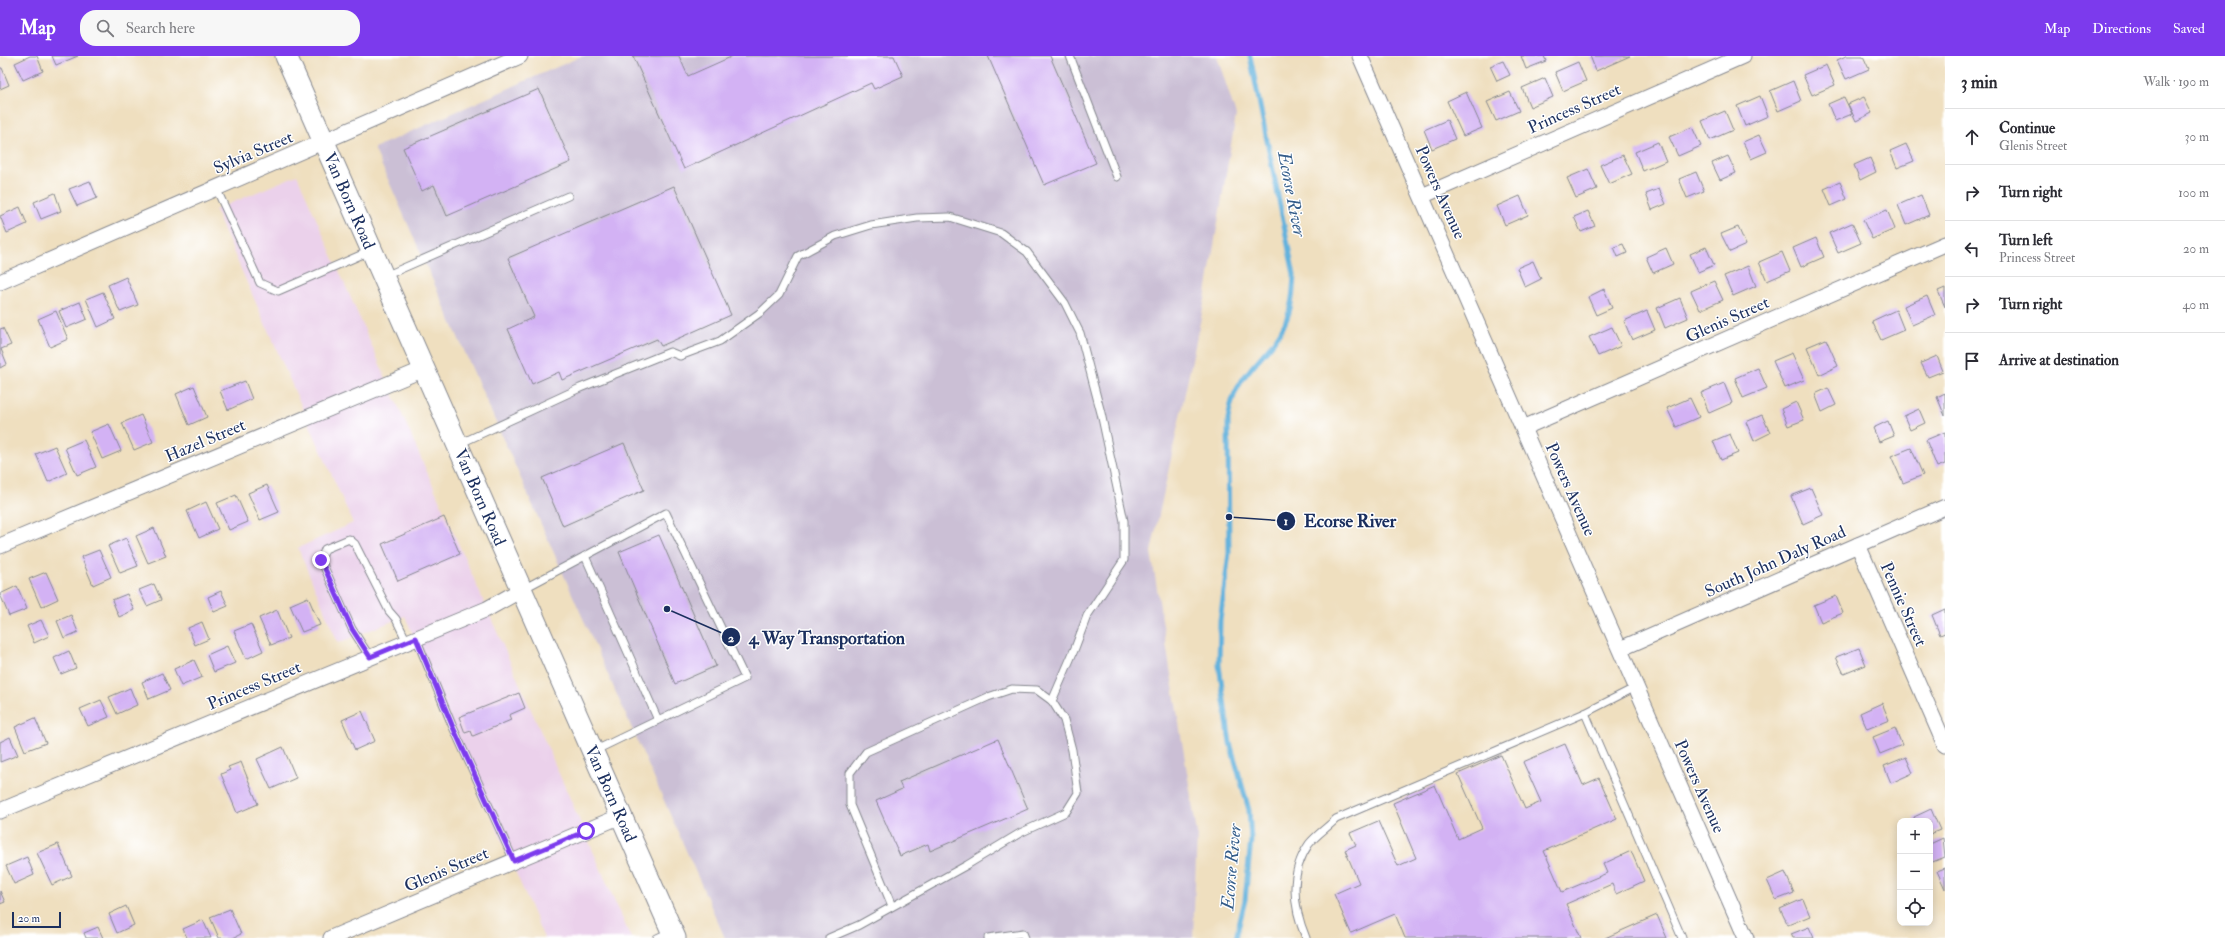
<!DOCTYPE html>
<meta charset="utf-8">
<style>
body{margin:0;font-family:"IM FELL Double Pica",serif;background:#f7f7f7;color:#2b2b33}
.controls{position:absolute;right:12px;bottom:12px;display:grid;overflow:hidden;border-radius:8px;box-shadow:0 2px 10px #0003}
.controls button{width:36px;height:36px;display:grid;place-items:center;padding:0;border:0;border-bottom:1px solid #e1e1e2;background:#fff;color:#2b2b33;font:20px sans-serif}
.scale{position:absolute;left:12px;bottom:10px;width:49px;box-sizing:border-box;padding-left:4px;border:2px solid #1b2f5e;border-top:0;font-size:11px;line-height:14px;white-space:nowrap;color:#1b2f5e;-webkit-text-stroke:3px #fff;paint-order:stroke}
.stop{position:absolute;width:12px;height:12px;margin:-9px;border:3px solid #7c3aed;border-radius:50%;background:#fff}
.stop.end{background:#7c3aed;border-color:#fff;box-shadow:0 1px 4px #0008}
.list{margin:0;padding:0;list-style:none}
h2{display:flex;justify-content:space-between;align-items:center;height:52px;margin:0;padding:0 16px;font-size:17px}
h2 small{font-size:13px;font-weight:400;color:#7c7c81}
.list li{display:grid;grid-template-columns:26px 1fr auto;gap:12px;align-items:center;box-sizing:border-box;height:56px;padding:0 16px;border-top:1px solid #e1e1e2}
.list b{display:block;font-size:15px;white-space:nowrap}
.list p{margin:0;font-size:13px;white-space:nowrap;color:#7c7c81}
.list em{font-size:13px;font-style:normal;color:#7c7c81}
.icon{flex:none;width:22px;height:22px;fill:none;stroke:currentColor;stroke-width:2;stroke-linecap:round;stroke-linejoin:round}
.map{position:relative;flex:none;width:1945px;height:882px;overflow:hidden}
header{display:flex;align-items:center;gap:24px;box-sizing:border-box;height:56px;padding:0 20px;background:#7c3aed;color:#fff}
header strong{font-size:19px}
nav{display:flex;gap:22px;margin-inline-start:auto;font-size:14px}
.search{width:280px;height:36px;background:#f7f7f7;display:flex;align-items:center;gap:10px;box-sizing:border-box;padding:0 14px;border-radius:16px;color:#7c7c81;font-size:15px}
main{display:flex}
aside{flex:1;background:#fff}
.map>svg:first-child{display:block}
</style>
<header>
<strong>Map</strong>
<div class="search"><svg class="icon" aria-label="search" viewBox="0 0 24 24"><circle cx="10" cy="10" r="6"/><path d="M15 15l6 6"/></svg>Search here</div>
<nav><a>Map</a><a>Directions</a><a>Saved</a></nav>
</header>
<main>
<div class="map">
<svg width="1945" height="882" viewBox="0 0 1945 882">
<rect width="100%" height="100%" fill="#fff"/>
<filter id="ink" filterUnits="userSpaceOnUse"><feTurbulence type="fractalNoise" baseFrequency=".025" numOctaves="2"/><feDisplacementMap in="SourceGraphic" scale="8" xChannelSelector="R" yChannelSelector="G"/><feConvolveMatrix kernelMatrix="1 2 1 2 8 2 1 2 1" color-interpolation-filters="sRGB"/></filter>
<filter id="wash" filterUnits="userSpaceOnUse"><feTurbulence type="fractalNoise" baseFrequency=".012" numOctaves="4" result="noise"/><feDisplacementMap in="SourceGraphic" scale="16" xChannelSelector="R" yChannelSelector="G"/><feGaussianBlur stdDeviation="0.9" result="paint"/><feColorMatrix in="noise" values="0 0 0 0 0 0 0 0 0 0 0 0 0 0 0 0 0 1.4 0 .05"/><feComposite in="paint" operator="in"/></filter>
<g filter="url(#wash)">
<rect width="100%" height="100%" fill="#efdfbf"/>
<path fill="#ebd1eb" d="M 297,119 L 631,882 L 544,882 L 405,560 L 338,587 L 298,492 L 353,467 L 215,154 Z"/>
<path fill="#cbbfd5" d="M 582,0 L 1217,0 L 1236,59 L 1205,243 L 1151,496 L 1197,777 L 1193,882 L 725,882 L 374,92 Z"/>
<g fill="none" stroke-linecap="round" stroke-linejoin="round">
<path stroke="#63b2dd" stroke-width="5" d="M 1236,882 L 1245,844 L 1251,784 L 1249,754 L 1230,687 L 1219,609 L 1220,565 L 1229,497 L 1228,363 C 1230,352 1232,341 1238,331 C 1250,308 1274,292 1285,267 C 1292,252 1293,236 1294,219 L 1250,0"/>
</g>
<g id="blocks">
<g fill="#d3b2f4">
<path d="M 30,0 L 37,0 L 43,15 L 23,24 L 15,7 Z"/>
<path d="M 52,0 L 78,0 L 56,9 Z"/>
<path d="M 633,0 L 679,0 L 688,20 L 733,0 L 894,0 L 903,20 L 874,33 L 871,27 L 684,113 Z"/>
<path d="M 988,0 L 1050,0 L 1096,107 L 1044,129 Z"/>
<path d="M 1521,0 L 1544,0 L 1546,5 L 1526,13 Z"/>
<path d="M 1590,0 L 1630,0 L 1596,15 Z"/>
<path d="M 1846,0 L 1863,0 L 1869,13 L 1846,23 L 1837,4 Z"/>
<path d="M 1503,5 L 1510,19 L 1497,25 L 1490,10 Z"/>
<path d="M 1578,6 L 1586,25 L 1563,35 L 1555,16 Z"/>
<path d="M 1826,9 L 1835,29 L 1812,39 L 1803,19 Z"/>
<path d="M 0,12 L 2,12 L 9,29 L 0,33 Z"/>
<path d="M 1545,22 L 1553,41 L 1530,51 L 1522,32 Z"/>
<path d="M 1793,25 L 1801,45 L 1778,55 L 1770,35 Z"/>
<path d="M 539,33 L 571,106 L 447,160 L 434,129 L 422,135 L 403,92 Z"/>
<path d="M 1466,36 L 1482,72 L 1463,80 L 1447,45 Z"/>
<path d="M 1510,36 L 1519,55 L 1496,65 L 1487,46 Z"/>
<path d="M 1760,40 L 1768,60 L 1745,70 L 1737,50 Z"/>
<path d="M 1844,41 L 1852,58 L 1835,65 L 1828,48 Z"/>
<path d="M 1864,41 L 1872,57 L 1856,65 L 1848,48 Z"/>
<path d="M 1725,55 L 1733,74 L 1710,84 L 1702,65 Z"/>
<path d="M 1447,64 L 1455,83 L 1432,93 L 1424,74 Z"/>
<path d="M 1692,71 L 1701,90 L 1678,100 L 1669,81 Z"/>
<path d="M 1759,79 L 1767,96 L 1751,103 L 1743,86 Z"/>
<path d="M 1658,86 L 1666,105 L 1643,115 L 1635,96 Z"/>
<path d="M 1906,88 L 1914,105 L 1897,112 L 1890,95 Z"/>
<path d="M 1623,99 L 1632,118 L 1609,128 L 1600,109 Z"/>
<path d="M 1728,100 L 1736,117 L 1720,124 L 1712,107 Z"/>
<path d="M 1870,102 L 1876,116 L 1860,124 L 1854,109 Z"/>
<path d="M 1588,113 L 1597,133 L 1576,142 L 1567,122 Z"/>
<path d="M 1696,116 L 1704,135 L 1687,142 L 1679,123 Z"/>
<path d="M 90,125 L 97,142 L 77,150 L 69,133 Z"/>
<path d="M 1840,126 L 1847,143 L 1831,150 L 1824,133 Z"/>
<path d="M 674,130 L 731,259 L 661,290 L 657,283 L 562,324 L 559,316 L 532,328 L 508,273 L 534,261 L 508,202 Z"/>
<path d="M 1659,133 L 1666,148 L 1652,154 L 1646,138 Z"/>
<path d="M 55,137 L 61,155 L 41,163 L 34,146 Z"/>
<path d="M 1921,139 L 1929,159 L 1906,169 L 1898,149 Z"/>
<path d="M 1520,140 L 1528,159 L 1505,169 L 1497,150 Z"/>
<path d="M 20,151 L 27,168 L 7,177 L 0,160 Z"/>
<path d="M 1887,154 L 1895,173 L 1872,183 L 1863,164 Z"/>
<path d="M 1588,155 L 1595,170 L 1581,176 L 1574,161 Z"/>
<path d="M 1852,167 L 1861,187 L 1838,197 L 1829,177 Z"/>
<path d="M 1738,171 L 1746,189 L 1730,196 L 1721,178 Z"/>
<path d="M 1816,182 L 1824,201 L 1801,211 L 1793,192 Z"/>
<path d="M 1623,188 L 1627,197 L 1618,201 L 1614,191 Z"/>
<path d="M 1706,191 L 1714,209 L 1698,216 L 1690,198 Z"/>
<path d="M 1666,192 L 1673,208 L 1653,217 L 1646,201 Z"/>
<path d="M 1782,196 L 1790,215 L 1767,225 L 1759,206 Z"/>
<path d="M 1533,205 L 1541,223 L 1525,231 L 1517,212 Z"/>
<path d="M 1748,210 L 1756,230 L 1733,240 L 1724,220 Z"/>
<path d="M 126,221 L 138,249 L 120,256 L 108,229 Z"/>
<path d="M 1714,225 L 1723,244 L 1700,254 L 1691,235 Z"/>
<path d="M 1945,232 L 1945,251 L 1938,235 Z"/>
<path d="M 1604,233 L 1612,252 L 1596,259 L 1588,241 Z"/>
<path d="M 103,236 L 115,263 L 98,271 L 86,243 Z"/>
<path d="M 1927,240 L 1935,259 L 1912,269 L 1904,250 Z"/>
<path d="M 1680,242 L 1688,262 L 1665,272 L 1657,252 Z"/>
<path d="M 80,246 L 87,263 L 66,272 L 59,255 Z"/>
<path d="M 1896,254 L 1904,274 L 1881,284 L 1872,265 Z"/>
<path d="M 56,255 L 68,283 L 50,291 L 38,263 Z"/>
<path d="M 1647,255 L 1655,274 L 1632,284 L 1624,265 Z"/>
<path d="M 1612,271 L 1621,290 L 1598,300 L 1589,281 Z"/>
<path d="M 3,272 L 11,289 L 1,293 L 7,308 L 0,312 L 0,273 Z"/>
<path d="M 1826,283 L 1838,310 L 1819,319 L 1807,291 Z"/>
<path d="M 1792,297 L 1804,324 L 1785,332 L 1773,305 Z"/>
<path d="M 1937,300 L 1943,315 L 1928,321 L 1921,307 Z"/>
<path d="M 1758,312 L 1767,332 L 1743,342 L 1735,322 Z"/>
<path d="M 245,325 L 252,343 L 228,354 L 220,335 Z"/>
<path d="M 1724,327 L 1732,347 L 1709,357 L 1701,337 Z"/>
<path d="M 194,330 L 207,361 L 189,369 L 176,338 Z"/>
<path d="M 1828,332 L 1836,349 L 1822,356 L 1815,338 Z"/>
<path d="M 1945,337 L 1945,360 L 1937,341 Z"/>
<path d="M 1690,342 L 1699,361 L 1676,371 L 1667,352 Z"/>
<path d="M 1796,346 L 1804,364 L 1788,370 L 1781,353 Z"/>
<path d="M 1919,353 L 1925,367 L 1910,374 L 1904,360 Z"/>
<path d="M 141,359 L 153,386 L 134,394 L 122,367 Z"/>
<path d="M 1762,359 L 1770,377 L 1754,385 L 1746,366 Z"/>
<path d="M 1888,365 L 1894,380 L 1879,386 L 1873,372 Z"/>
<path d="M 109,368 L 121,395 L 102,403 L 90,376 Z"/>
<path d="M 1945,376 L 1945,408 L 1937,411 L 1926,384 Z"/>
<path d="M 1730,378 L 1738,397 L 1721,404 L 1713,385 Z"/>
<path d="M 84,384 L 96,411 L 77,419 L 65,392 Z"/>
<path d="M 624,387 L 644,434 L 563,470 L 542,422 Z"/>
<path d="M 55,390 L 67,417 L 48,426 L 36,398 Z"/>
<path d="M 1911,392 L 1923,419 L 1903,427 L 1891,400 Z"/>
<path d="M 267,429 L 279,456 L 260,464 L 248,437 Z"/>
<path d="M 1811,432 L 1823,459 L 1803,468 L 1791,440 Z"/>
<path d="M 236,439 L 248,466 L 229,474 L 217,447 Z"/>
<path d="M 206,446 L 218,473 L 199,482 L 187,455 Z"/>
<path d="M 444,461 L 460,498 L 398,525 L 382,488 Z"/>
<path d="M 154,472 L 166,500 L 148,507 L 136,480 Z"/>
<path d="M 659,479 L 716,610 L 675,628 L 619,496 Z"/>
<path d="M 126,482 L 138,510 L 120,517 L 108,490 Z"/>
<path d="M 99,494 L 111,521 L 93,529 L 81,501 Z"/>
<path d="M 46,516 L 58,543 L 41,551 L 29,523 Z"/>
<path d="M 154,528 L 161,544 L 147,550 L 139,534 Z"/>
<path d="M 17,530 L 27,553 L 9,560 L 0,538 Z"/>
<path d="M 221,535 L 228,550 L 214,556 L 208,541 Z"/>
<path d="M 127,538 L 134,554 L 119,561 L 112,544 Z"/>
<path d="M 1836,540 L 1843,557 L 1821,566 L 1814,549 Z"/>
<path d="M 308,541 L 320,569 L 302,576 L 290,549 Z"/>
<path d="M 1945,553 L 1945,577 L 1940,579 L 1932,559 Z"/>
<path d="M 277,554 L 289,582 L 271,589 L 259,562 Z"/>
<path d="M 71,559 L 78,576 L 64,582 L 57,565 Z"/>
<path d="M 41,564 L 49,580 L 34,587 L 27,570 Z"/>
<path d="M 202,566 L 209,583 L 195,589 L 188,572 Z"/>
<path d="M 251,568 L 263,595 L 246,603 L 234,575 Z"/>
<path d="M 227,590 L 235,607 L 214,616 L 207,599 Z"/>
<path d="M 1859,592 L 1866,609 L 1844,618 L 1836,601 Z"/>
<path d="M 69,595 L 76,612 L 61,618 L 54,602 Z"/>
<path d="M 194,604 L 202,621 L 181,630 L 174,613 Z"/>
<path d="M 162,617 L 170,634 L 149,643 L 142,626 Z"/>
<path d="M 130,632 L 137,649 L 117,658 L 109,641 Z"/>
<path d="M 519,637 L 525,652 L 509,659 L 511,664 L 473,680 L 471,675 L 465,677 L 459,661 Z"/>
<path d="M 101,644 L 109,661 L 88,670 L 80,653 Z"/>
<path d="M 1882,647 L 1889,664 L 1867,673 L 1860,657 Z"/>
<path d="M 362,655 L 375,685 L 355,694 L 342,664 Z"/>
<path d="M 35,662 L 46,687 L 25,695 L 15,671 Z"/>
<path d="M 1895,672 L 1902,689 L 1880,698 L 1873,681 Z"/>
<path d="M 10,681 L 18,699 L 0,706 L 0,686 Z"/>
<path d="M 998,683 L 1028,753 L 930,795 L 928,788 L 900,800 L 876,745 L 902,733 L 899,726 Z"/>
<path d="M 1565,688 L 1583,729 L 1599,722 L 1617,763 L 1544,795 L 1562,836 L 1607,817 L 1603,808 L 1631,795 L 1644,825 L 1616,838 L 1612,828 L 1566,848 L 1581,882 L 1405,882 L 1395,858 L 1351,877 L 1334,838 L 1359,827 L 1345,794 L 1356,789 L 1350,777 L 1378,765 L 1398,810 L 1416,802 L 1393,747 L 1435,729 L 1458,783 L 1482,772 L 1458,718 L 1501,699 L 1525,753 L 1541,746 L 1523,706 Z"/>
<path d="M 283,691 L 296,722 L 271,733 L 257,703 Z"/>
<path d="M 1906,701 L 1913,717 L 1891,727 L 1884,710 Z"/>
<path d="M 241,706 L 258,748 L 237,757 L 221,718 L 230,714 L 228,711 Z"/>
<path d="M 1931,753 L 1940,774 L 1930,778 L 1930,765 L 1915,765 L 1914,761 Z"/>
<path d="M 1943,782 L 1945,801 L 1930,807 L 1930,788 Z"/>
<path d="M 58,788 L 72,820 L 52,829 L 37,797 Z"/>
<path d="M 27,801 L 34,819 L 14,828 L 6,810 Z"/>
<path d="M 1945,812 L 1945,833 L 1937,815 Z"/>
<path d="M 1785,816 L 1794,837 L 1776,844 L 1767,824 Z"/>
<path d="M 0,835 L 5,846 L 0,848 Z"/>
<path d="M 1803,843 L 1810,860 L 1788,869 L 1780,853 Z"/>
<path d="M 126,850 L 134,869 L 117,877 L 109,858 Z"/>
<path d="M 230,853 L 241,878 L 233,882 L 219,882 L 210,861 Z"/>
<path d="M 1657,859 L 1667,882 L 1605,882 Z"/>
<path d="M 203,864 L 211,882 L 187,882 L 183,873 Z"/>
<path d="M 98,871 L 103,882 L 86,882 L 84,877 Z"/>
<path d="M 1809,871 L 1814,882 L 1793,882 L 1791,878 Z"/>
</g>
</g>
</g>
<g filter="url(#ink)">
<use href="#blocks" fill-opacity="0" stroke="#85878e" stroke-width="1"/>
<g fill="none" stroke-linecap="round" stroke-linejoin="round">
<g stroke="#85878e" stroke-width="9">
<g id="service">
<path d="M 1070,0 L 1117,121"/>
<path d="M 216,132 L 260,227 L 278,235 L 370,195"/>
<path d="M 385,220 L 568,140"/>
<path d="M 459,388 L 580,332 L 670,296 L 680,300 L 720,285 L 761,256 L 779,239 L 798,200 L 835,180 L 871,169 L 917,162 L 950,161 L 1001,177 L 1027,196 L 1065,247 L 1080,277 L 1101,357 L 1124,465 L 1124,504 L 1087,560 L 1075,592 L 1052,645"/>
<path d="M 585,500 L 658,664"/>
<path d="M 523,533 L 666,457 L 745,622 L 594,695"/>
<path d="M 416,582 L 452,669 L 514,805"/>
<path d="M 370,601 L 352,573 L 321,504 L 325,493 L 349,483 L 355,488 L 389,555 L 396,563 L 407,586"/>
<path d="M 1585,657 L 1682,882"/>
<path d="M 657,882 L 670,876"/>
<path d="M 829,882 L 859,869 L 967,809 L 1020,777 L 1066,756 L 1078,737 L 1072,694 L 1064,664 L 1052,645 L 1037,634 L 1012,633 L 988,641 L 866,696 L 850,717 L 850,749 L 892,850"/>
<path d="M 988,882 L 1023,877 L 1025,882"/>
<path d="M 1306,882 C 1293,851 1289,817 1309,788 C 1316,779 1328,771 1336,763 L 1585,657 L 1636,631"/>
</g>
</g>
<g stroke="#85878e" stroke-width="17">
<g id="minor">
<path d="M 1360,0 L 1746,882"/>
<path d="M 1422,140 L 1743,0"/>
<path d="M 0,226 L 520,0"/>
<path d="M 1523,372 L 1945,188"/>
<path d="M 1858,489 L 1945,689"/>
<path d="M 0,490 L 424,313"/>
<path d="M 1620,593 L 1945,451"/>
<path d="M 0,755 L 487,553 L 521,534"/>
<path d="M 331,882 L 621,760"/>
</g>
</g>
<g stroke="#85878e" stroke-width="23">
<g id="secondary">
<path id="s1" d="M 286,0 L 675,882"/>
</g>
</g>
<use href="#service" stroke="#fff" stroke-width="7"/>
<use href="#minor" stroke="#fff" stroke-width="15"/>
<use href="#secondary" stroke="#fff" stroke-width="21"/>
</g>
</g>
<g fill="none" stroke-linecap="round" stroke-linejoin="round" filter="url(#ink)">
<path stroke="#7c3aed" stroke-width="5" d="M 321,504 L 352,573 L 370,601 L 416,582 L 452,669 L 514,805 L 586,775"/>
</g>
<g text-anchor="middle" stroke-width="3" stroke-linejoin="round" paint-order="stroke">
<g font-size="17" fill="#1b2f5e" stroke="#fff">
<text transform="translate(1574 52) rotate(-24)" y="6">Princess Street</text>
<text transform="translate(253 96) rotate(-23)" y="6">Sylvia Street</text>
<text transform="translate(1441 136) rotate(66)" y="6">Powers Avenue</text>
<text dy="6" stroke="none"><textPath href="#s1" startOffset="158">Van Born Road</textPath></text>
<text transform="translate(1727 263) rotate(-24)" y="6">Glenis Street</text>
<text transform="translate(205 384) rotate(-23)" y="6">Hazel Street</text>
<text transform="translate(1571 433) rotate(66)" y="6">Powers Avenue</text>
<text dy="6" stroke="none"><textPath href="#s1" startOffset="482">Van Born Road</textPath></text>
<text transform="translate(1775 505) rotate(-24)" y="6">South John Daly Road</text>
<text transform="translate(1904 548) rotate(66)" y="6">Pennie Street</text>
<text transform="translate(254 629) rotate(-23)" y="6">Princess Street</text>
<text transform="translate(1700 730) rotate(66)" y="6">Powers Avenue</text>
<text dy="6" stroke="none"><textPath href="#s1" startOffset="806">Van Born Road</textPath></text>
<text transform="translate(446 813) rotate(-23)" y="6">Glenis Street</text>
</g>
<g font-size="18" font-style="italic" fill="#345d8a" stroke="#fff">
<text transform="translate(1292 138) rotate(79)" y="6">Ecorse River</text>
<text transform="translate(1231 811) rotate(-85)" y="6">Ecorse River</text>
</g>
</g>
<path fill="none" stroke="#1b2f5e" stroke-width="1.5" d="M1229 461L1286 465M667 553L731 581"/>
<g fill="#1b2f5e" stroke="#fff" stroke-width="1.5">
<circle cx="1229" cy="461" r="4"/>
<circle cx="667" cy="553" r="4"/>
<circle cx="1286" cy="465" r="10"/>
<circle cx="731" cy="581" r="10"/>
</g>
<g font-size="12" text-anchor="middle" font-weight="bold" fill="#fff">
<text x="1286" y="469">1</text>
<text x="731" y="586">2</text>
</g>
<g font-size="18" text-anchor="middle" font-weight="bold" fill="#1b2f5e" stroke="#fff" stroke-width="3" stroke-linejoin="round" paint-order="stroke">
<text x="1350" y="471">Ecorse River</text>
<text x="827" y="588">4 Way Transportation</text>
</g>
</svg>
<div class="controls">
<button>+</button>
<button>−</button>
<button><svg class="icon" aria-label="locate" viewBox="0 0 24 24"><circle cx="12" cy="12" r="6"/><path d="M12 2v4M12 18v4M2 12h4M18 12h4"/></svg></button>
</div>
<div class="scale">20 m</div>
<div class="stop" style="left:586px;top:775px"></div>
<div class="stop end" style="left:321px;top:504px"></div>
</div>
<aside>
<h2>3 min<small>Walk · 190 m</small></h2>
<ul class="list">
<li><svg class="icon" aria-label="ahead" viewBox="0 0 24 24"><path d="M12 20V5M6 11l6-6 6 6"/></svg><div><b>Continue</b><p>Glenis Street</p></div><em>30 m</em></li>
<li><svg class="icon" aria-label="right" viewBox="0 0 24 24"><path d="M7 20v-9h11M14 6l5 5-5 5"/></svg><div><b>Turn right</b></div><em>100 m</em></li>
<li><svg class="icon" aria-label="left" viewBox="0 0 24 24"><path d="M17 20v-9H6M10 6l-5 5 5 5"/></svg><div><b>Turn left</b><p>Princess Street</p></div><em>20 m</em></li>
<li><svg class="icon" aria-label="right" viewBox="0 0 24 24"><path d="M7 20v-9h11M14 6l5 5-5 5"/></svg><div><b>Turn right</b></div><em>40 m</em></li>
<li><svg class="icon" aria-label="arrive" viewBox="0 0 24 24"><path d="M6 21V4h12l-3 4 3 4H6"/></svg><div><b>Arrive at destination</b></div></li>
</ul>
</aside>
</main>
